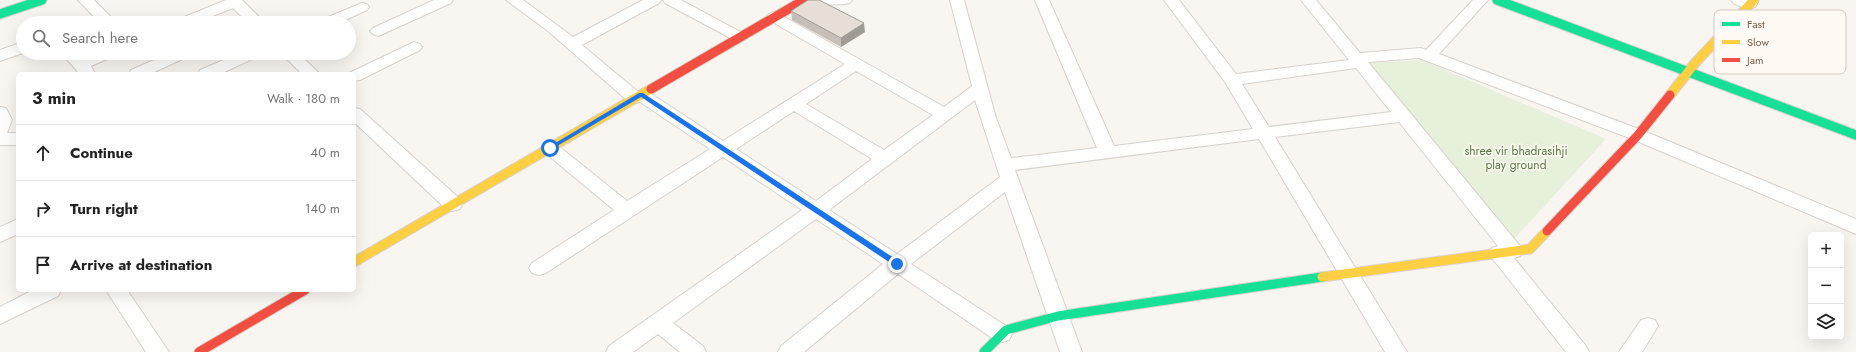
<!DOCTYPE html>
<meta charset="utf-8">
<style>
body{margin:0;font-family:Jost,sans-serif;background:#f2f2f2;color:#222}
.controls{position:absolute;right:12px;bottom:12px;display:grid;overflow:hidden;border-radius:6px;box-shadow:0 4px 16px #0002}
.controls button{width:36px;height:36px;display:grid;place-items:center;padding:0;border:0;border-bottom:1px solid #e0e0e0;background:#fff;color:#222;font:20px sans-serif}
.stop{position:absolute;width:12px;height:12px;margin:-9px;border:3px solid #1a73e8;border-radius:50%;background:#fff}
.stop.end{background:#1a73e8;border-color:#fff;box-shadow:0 1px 4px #0008}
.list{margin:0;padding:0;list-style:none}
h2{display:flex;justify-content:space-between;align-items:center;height:52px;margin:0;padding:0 16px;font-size:17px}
h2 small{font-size:13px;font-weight:400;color:#767676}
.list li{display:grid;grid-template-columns:26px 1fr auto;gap:12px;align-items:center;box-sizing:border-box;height:56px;padding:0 16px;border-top:1px solid #e0e0e0}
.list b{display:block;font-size:15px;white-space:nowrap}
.list em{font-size:13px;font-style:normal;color:#767676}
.icon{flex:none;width:22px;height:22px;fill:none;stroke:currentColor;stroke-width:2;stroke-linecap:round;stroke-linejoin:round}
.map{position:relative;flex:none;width:1856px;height:352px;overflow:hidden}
.search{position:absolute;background:#fff;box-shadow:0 4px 16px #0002;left:16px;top:16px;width:340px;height:44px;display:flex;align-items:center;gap:10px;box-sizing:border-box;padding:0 14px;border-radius:22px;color:#767676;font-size:15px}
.panel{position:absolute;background:#fff;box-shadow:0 4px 16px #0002;left:16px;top:72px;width:340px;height:220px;border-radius:6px}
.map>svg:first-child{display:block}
</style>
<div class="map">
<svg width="1856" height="352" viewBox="0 0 1856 352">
<rect width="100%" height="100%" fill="#f9f5f0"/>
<path fill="#e7f0db" d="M 1422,60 L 1606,139 L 1515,238 L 1368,63 Z"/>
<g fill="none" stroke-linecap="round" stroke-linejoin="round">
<g stroke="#d7d1cb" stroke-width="2">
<g id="street">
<path d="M 78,0 L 94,0 L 117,23 L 100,23 Z"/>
<path d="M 226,0 L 242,0 L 265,23 L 248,23 L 233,8 L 195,23 L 174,23 L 177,20 Z"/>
<path d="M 434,0 L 453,0 L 451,3 L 383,34 L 378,36 L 373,34 L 370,31 L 373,28 Z"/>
<path d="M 506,0 L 523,0 L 573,37 L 643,0 L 661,0 L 659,3 L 582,45 L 637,91 L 647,91 L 723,141 L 845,64 L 769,20 L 766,17 L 769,14 L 774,12 L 779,14 L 944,107 L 972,86 L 950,0 L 964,0 L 996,118 L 1011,158 L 1097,148 L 1035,0 L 1049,0 L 1114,146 L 1253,129 L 1225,82 L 1164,0 L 1179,0 L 1236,74 L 1349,60 L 1301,0 L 1316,0 L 1360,53 L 1421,48 L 1426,50 L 1473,0 L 1488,0 L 1439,54 L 1644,131 L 1856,219 L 1856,234 L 1632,139 L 1419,58 L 1368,62 L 1520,246 L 1523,251 L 1520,256 L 1514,258 L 1586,346 L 1589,352 L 1566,352 L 1492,258 L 1489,253 L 1492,248 L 1498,246 L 1399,122 L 1275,137 L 1407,352 L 1385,352 L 1259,139 L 1015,170 L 1082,352 L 1060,352 L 1005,192 L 911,264 L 1009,328 L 1012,334 L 1009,340 L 1002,342 L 995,340 L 898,274 L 804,352 L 778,352 L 781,346 L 883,264 L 816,219 L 673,323 L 703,346 L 706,352 L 680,352 L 658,334 L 633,352 L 606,352 L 609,346 L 802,210 L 723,157 L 546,273 L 539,275 L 532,273 L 529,268 L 532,263 L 614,210 L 544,152 L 541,148 L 544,144 L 550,142 L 556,144 L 627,201 L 710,149 L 640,102 L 635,103 L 629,102 L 548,31 ZM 1356,68 L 1391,112 L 1269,127 L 1242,84 ZM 856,71 L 933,115 L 884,150 L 806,104 ZM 975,100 L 1000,177 L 897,254 L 829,210 ZM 794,111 L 872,159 L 816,201 L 736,149 Z"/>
<path d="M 663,0 L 681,0 L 744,34 L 747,37 L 744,40 L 739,42 L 734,40 L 665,3 Z"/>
<path d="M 794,0 L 852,0 L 850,3 L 845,4 L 801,6 L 796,5 Z"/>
<path d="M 1731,0 L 1753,0 L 1757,4 L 1755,7 C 1748,9 1735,7 1731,0 Z"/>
<path d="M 362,3 L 367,4 L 369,7 L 367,10 L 339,23 L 318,23 L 321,20 Z"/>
<path d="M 23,42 L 23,53 L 0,61 L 0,50 Z"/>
<path d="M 414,42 L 420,44 L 422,47 L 420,50 L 360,80 L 354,81 L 354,74 L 347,74 Z"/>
<path d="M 61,53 L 78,53 L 83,58 L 94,53 L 116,53 L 114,56 L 91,66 L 95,74 L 80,74 Z"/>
<path d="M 170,53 L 191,53 L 189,56 L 150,74 L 129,74 L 131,70 Z"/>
<path d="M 240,53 L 261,53 L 259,56 L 220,74 L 198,74 L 200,70 Z"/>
<path d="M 281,53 L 298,53 L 320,74 L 302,74 Z"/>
<path d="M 0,107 L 6,108 L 12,120 L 7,133 L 18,133 L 18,145 L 0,145 Z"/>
<path d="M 354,108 L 360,109 L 460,199 L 462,204 L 460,209 L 453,211 L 446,209 L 354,122 Z"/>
<path d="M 18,219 L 18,234 L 0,242 L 0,227 Z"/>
<path d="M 33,290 L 61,290 L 58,296 L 0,324 L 0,307 Z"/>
<path d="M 106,290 L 127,290 L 169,352 L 146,352 Z"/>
<path d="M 1648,318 L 1655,320 L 1658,326 L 1642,352 L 1619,352 L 1641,320 Z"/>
</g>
</g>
<g stroke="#d9d2cb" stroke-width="11">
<g id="fast">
<path d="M 1497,0 L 1856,135"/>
<path d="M 0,14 L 42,0"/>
<path d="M 984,352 L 1006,330 L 1058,316 L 1322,277"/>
</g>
</g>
<g stroke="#d9d2cb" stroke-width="11">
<g id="slow">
<path d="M 1670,95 L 1695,63 L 1754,0"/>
<path d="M 354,262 L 651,89"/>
<path d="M 1322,277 L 1530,249 L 1547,231"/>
</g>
</g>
<g stroke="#d9d2cb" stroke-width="11">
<g id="jam">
<path d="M 651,89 L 804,0"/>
<path d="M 1547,231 L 1638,135 L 1670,95"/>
<path d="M 199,352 L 305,290"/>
</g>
</g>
<use href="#street" fill="#fefefd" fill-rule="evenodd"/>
<use href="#fast" stroke="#16e098" stroke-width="9"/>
<use href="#slow" stroke="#ffcf43" stroke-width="9"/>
<use href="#jam" stroke="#f24e42" stroke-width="9"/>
</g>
<path fill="#c6bfb9" d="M 791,11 L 865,32 L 841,47 L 792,20 Z"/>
<path fill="#a19b96" d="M 864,23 L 865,32 L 841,47 L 841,38 Z"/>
<path fill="#e6ded7" stroke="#a19b96" d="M 808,0 L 819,0 L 864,23 L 841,38 L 791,11 Z"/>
<path fill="#1a73e8" d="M 639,93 L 643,93 L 900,262 L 900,266 L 895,266 L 641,97 L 552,149 L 547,148 Z"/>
<g text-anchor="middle" stroke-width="3" stroke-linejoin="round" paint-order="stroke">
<g font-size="12" fill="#537a41" stroke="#fffaf3">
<text x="1516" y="155">shree vir bhadrasihji<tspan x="1516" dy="14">play ground</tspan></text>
</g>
</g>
<rect x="1714" y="10" width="132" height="64" rx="6" fill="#fffaf3" stroke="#d7cbc1" stroke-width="1"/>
<rect x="1722" y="22" width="18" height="4" fill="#16e098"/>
<rect x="1722" y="40" width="18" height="4" fill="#ffcf43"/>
<rect x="1722" y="58" width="18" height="4" fill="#f24e42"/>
<g font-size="11" fill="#7a5c4d">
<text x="1747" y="28">Fast</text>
<text x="1747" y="46">Slow</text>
<text x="1747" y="64">Jam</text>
</g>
</svg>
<div class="controls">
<button>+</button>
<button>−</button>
<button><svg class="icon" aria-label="layers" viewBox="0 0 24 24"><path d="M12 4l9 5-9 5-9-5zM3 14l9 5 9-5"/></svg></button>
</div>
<div class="stop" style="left:550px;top:148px"></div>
<div class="stop end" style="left:897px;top:264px"></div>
<div class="search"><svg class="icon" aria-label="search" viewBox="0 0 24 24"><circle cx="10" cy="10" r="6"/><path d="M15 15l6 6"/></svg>Search here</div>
<section class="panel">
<h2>3 min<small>Walk · 180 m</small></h2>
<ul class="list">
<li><svg class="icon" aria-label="ahead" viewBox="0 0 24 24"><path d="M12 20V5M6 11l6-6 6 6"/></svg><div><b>Continue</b></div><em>40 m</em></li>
<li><svg class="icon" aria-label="right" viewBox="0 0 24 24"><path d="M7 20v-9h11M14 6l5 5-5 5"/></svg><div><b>Turn right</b></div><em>140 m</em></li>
<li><svg class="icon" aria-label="arrive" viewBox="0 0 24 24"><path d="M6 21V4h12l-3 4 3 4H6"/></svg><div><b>Arrive at destination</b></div></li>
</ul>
</section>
</div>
